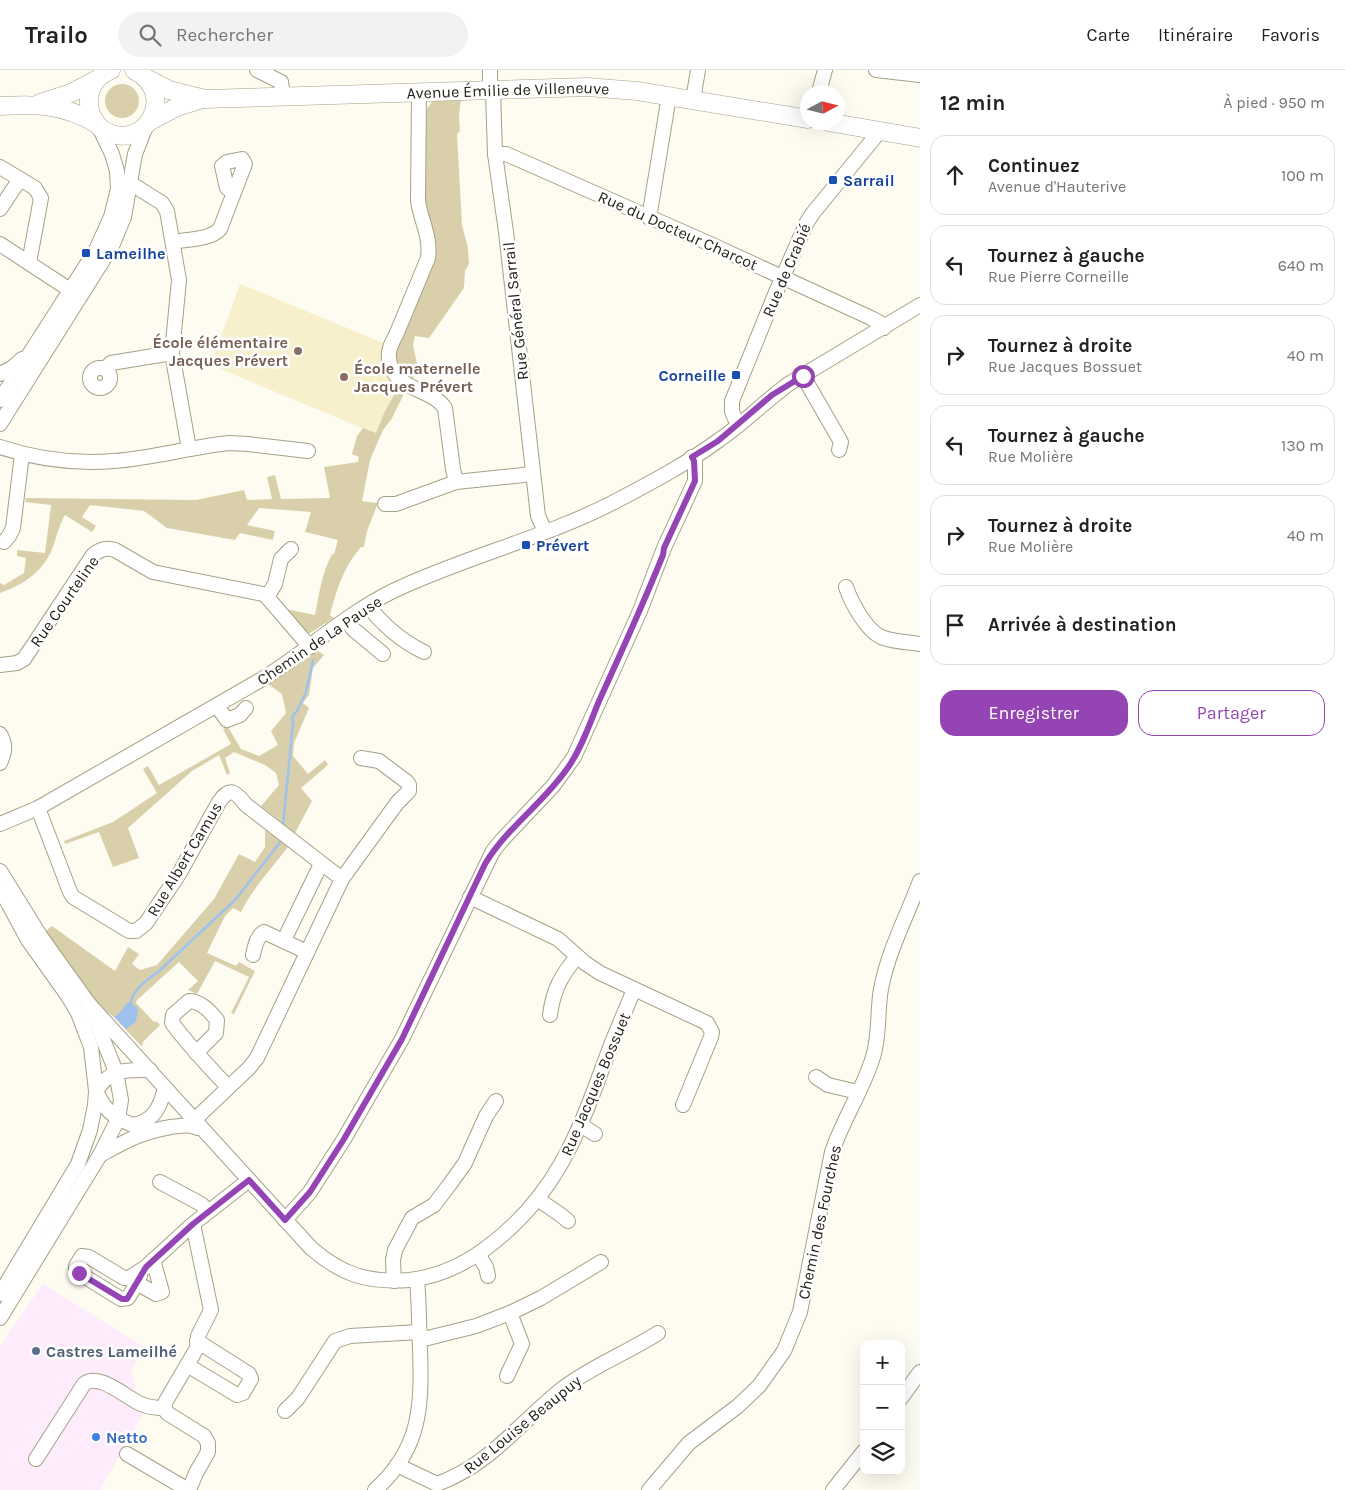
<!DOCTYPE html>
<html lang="fr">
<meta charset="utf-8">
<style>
body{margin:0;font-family:Karla,sans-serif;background:#f2f2f2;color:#222}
.controls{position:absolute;right:15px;bottom:15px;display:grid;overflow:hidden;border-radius:10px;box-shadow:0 5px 20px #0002}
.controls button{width:45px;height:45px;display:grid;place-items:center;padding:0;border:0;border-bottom:1px solid #e0e0e0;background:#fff;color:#222;font:25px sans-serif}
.compass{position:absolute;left:800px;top:15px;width:45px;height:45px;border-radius:50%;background:#fff;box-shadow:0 5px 20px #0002;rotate:83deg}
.stop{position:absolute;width:15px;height:15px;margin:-11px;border:4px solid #9544b4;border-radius:50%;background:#fff}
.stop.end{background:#9544b4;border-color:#fff;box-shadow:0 1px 5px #0008}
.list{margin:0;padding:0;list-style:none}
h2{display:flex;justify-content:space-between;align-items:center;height:65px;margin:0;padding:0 20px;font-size:21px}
h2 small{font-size:16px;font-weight:400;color:#767676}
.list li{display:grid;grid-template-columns:32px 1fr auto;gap:15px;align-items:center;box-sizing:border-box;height:80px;margin:0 10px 10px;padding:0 10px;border:1px solid #e0e0e0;border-radius:15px}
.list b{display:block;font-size:19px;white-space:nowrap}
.list p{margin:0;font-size:16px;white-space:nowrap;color:#767676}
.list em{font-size:16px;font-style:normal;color:#767676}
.actions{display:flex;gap:10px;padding:15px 20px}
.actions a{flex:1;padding:11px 0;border:1px solid #9544b4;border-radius:15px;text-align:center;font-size:18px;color:#9544b4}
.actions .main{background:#9544b4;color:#fff}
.icon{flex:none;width:28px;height:28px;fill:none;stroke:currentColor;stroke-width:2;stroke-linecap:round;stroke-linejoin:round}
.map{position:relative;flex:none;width:920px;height:1420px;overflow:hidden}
header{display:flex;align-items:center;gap:30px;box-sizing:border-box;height:70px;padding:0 25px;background:#fff;border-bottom:1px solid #e0e0e0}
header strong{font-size:24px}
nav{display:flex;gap:28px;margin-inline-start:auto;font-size:18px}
.search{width:350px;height:45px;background:#f2f2f2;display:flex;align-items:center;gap:12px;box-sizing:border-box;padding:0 18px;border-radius:28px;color:#767676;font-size:19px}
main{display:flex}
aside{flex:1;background:#fff}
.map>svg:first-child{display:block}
</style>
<header>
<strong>Trailo</strong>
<div class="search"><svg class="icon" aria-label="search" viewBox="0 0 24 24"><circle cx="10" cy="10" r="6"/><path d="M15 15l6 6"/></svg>Rechercher</div>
<nav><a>Carte</a><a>Itinéraire</a><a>Favoris</a></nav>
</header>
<main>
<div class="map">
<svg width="920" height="1420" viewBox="0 0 920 1420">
<rect width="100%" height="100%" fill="#fefcf1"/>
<path fill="#feebfb" d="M 43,1214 L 144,1277 L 131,1301 L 142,1346 L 100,1420 L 0,1420 L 0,1276 Z"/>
<path fill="#f8f0cc" d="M 240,214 L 384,273 L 382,283 L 383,296 L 387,304 L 398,318 L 384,343 L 376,364 L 211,295 Z"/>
<g fill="#d9d0ab">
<circle cx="122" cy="31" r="17"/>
<path d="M 461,29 L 459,45 L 460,61 L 457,64 L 462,155 L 468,178 L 469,194 L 465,201 L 464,218 L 429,268 L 415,266 L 413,275 L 418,298 L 412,310 C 398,300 395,295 396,278 L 431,193 L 424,121 L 427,39 L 433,30 Z"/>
<path d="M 398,318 L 405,322 L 391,350 L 383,360 L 370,390 L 362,431 L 378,433 L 367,461 L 364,477 L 361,477 C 343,498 337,519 330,545 L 334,548 L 310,563 L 305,561 L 286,539 L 315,545 C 319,524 322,503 332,484 L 334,484 L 338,470 L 305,462 L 311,442 L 259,438 L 247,455 L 275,461 L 273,470 L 240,463 L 235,470 L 167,458 L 144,441 L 90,435 L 82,447 L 96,456 L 92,462 L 65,445 C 58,457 56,470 51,482 C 41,503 21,516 0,523 L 0,513 L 4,515 L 24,503 L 26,488 L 17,486 L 17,480 L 45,483 L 51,435 L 25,432 L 26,428 L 196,430 L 244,420 L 247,430 L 272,429 L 267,407 L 275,405 L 281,429 L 330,428 L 324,397 L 358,392 L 359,387 L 352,384 L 357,366 L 363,358 L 376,363 L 384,343 Z"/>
<path d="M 318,581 L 324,585 L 313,598 L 309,625 L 303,633 L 309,638 L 294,673 L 293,686 L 308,704 L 325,690 L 328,695 L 301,718 L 312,731 L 295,763 L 261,736 L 279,715 L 276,703 L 265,695 L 234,682 L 225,688 L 230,703 L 227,705 L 219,685 L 192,701 L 128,758 L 139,788 L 113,797 L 99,762 L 65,774 L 64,771 L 113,752 L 157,723 L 143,699 L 148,696 L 159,715 L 231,674 L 223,659 L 228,657 L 241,679 L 259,686 L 278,675 L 271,661 L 286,643 L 282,624 L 268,614 L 309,584 Z"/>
<path d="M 265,760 L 288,777 C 272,798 253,818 241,842 L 233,838 L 225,846 L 207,883 L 236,896 L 239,892 L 255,901 L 234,944 L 231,943 L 249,907 L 215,891 L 197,924 L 188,920 L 198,911 L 179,892 L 137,930 L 136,933 L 154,952 L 156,951 L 160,955 L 143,972 L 142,977 L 114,947 L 98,936 L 44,862 L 52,856 L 115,901 L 128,877 L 139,884 L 132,894 L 140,900 L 157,895 L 214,829 L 239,784 L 255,792 L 265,777 Z"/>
</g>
<path fill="#9fc1ed" d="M 129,932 L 138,938 L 136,952 L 126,959 L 114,947 C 122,943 122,936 129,932 Z"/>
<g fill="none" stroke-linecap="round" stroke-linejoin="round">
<g stroke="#9fc1ed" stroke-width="2.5">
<path d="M 283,756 L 293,652 L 292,647 L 297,641 L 306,622 L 313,590"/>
<path d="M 131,933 C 132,920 148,909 158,902 L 236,829 L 281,771"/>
</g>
<g stroke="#a6a086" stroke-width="16">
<g id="minor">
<path d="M 257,0 L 281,12 L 283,26"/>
<path d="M 490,0 L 490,20"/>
<path d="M 876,0 L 920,5"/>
<path d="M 493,20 L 495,84 L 506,162 L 538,446 L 545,461"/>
<path d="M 419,22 L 418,131 C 421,151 431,167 428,188 L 396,265 C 389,277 386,286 392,299 C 402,321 432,319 445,338 L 453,399 L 456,412"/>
<path d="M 819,22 L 825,0"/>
<path d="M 693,30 L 698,0"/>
<path d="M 495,84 L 506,84 L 708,173 L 871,248 L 882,254 L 884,258"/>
<path d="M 0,97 L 35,118 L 41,128 L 29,193"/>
<path d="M 130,113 L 162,133 L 167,141 L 179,210 L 172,283 L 189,379"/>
<path d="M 0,139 L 20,109"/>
<path d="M 648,147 L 650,142 L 669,26"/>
<path d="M 173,172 C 187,169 210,170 220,159 L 245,94 L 242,89 L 227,92 L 222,96 L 227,118 L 234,123"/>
<path d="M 0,174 L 70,220"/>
<circle cx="100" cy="308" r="10"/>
<path d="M 105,299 L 111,293 L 172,283"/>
<path d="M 0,304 L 12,298 L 22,289"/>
<path d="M 803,306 L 841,372 L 839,380"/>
<path d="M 0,330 L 96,180 L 111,147 L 118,119 L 117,101 L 112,84 L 99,57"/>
<path d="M 0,354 L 112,176 L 124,147 L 135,84 L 146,56"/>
<path d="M 738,355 L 732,342 L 732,331 L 776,222 L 807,152 L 813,143 L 875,67 L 876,61"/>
<path d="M 0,377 C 36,389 76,394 114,391 C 153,388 191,377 229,373 L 248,374 L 308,381"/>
<path d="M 385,434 L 396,434 L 456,412 L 533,404"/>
<path d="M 4,472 L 9,466 L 13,458 L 22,384"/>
<path d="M 846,517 C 851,532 866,560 881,567 C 893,572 908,572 920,574"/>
<path d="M 267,527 L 275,514 L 281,489 L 291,479"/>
<path d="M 368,535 C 381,554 403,572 424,582"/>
<path d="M 346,550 L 353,559 L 383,584"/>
<path d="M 0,595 L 17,593 L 24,589 L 93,485 C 100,479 106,477 115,480 L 153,502 L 263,524 L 267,527 L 310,577"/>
<path d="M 217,636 L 227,650 L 240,645 L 246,638"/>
<path d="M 0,664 C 6,674 5,682 0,693"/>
<path d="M 38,738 L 70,822 L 73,827 L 129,861 L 136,861 L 146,853 L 179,804 L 219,732 C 230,716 236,722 246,735 L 342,809"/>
<path d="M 0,754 L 38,738 L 264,608 C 307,581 346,544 393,521 C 466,486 546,468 618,430 C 652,412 688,393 719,370 C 744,353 765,331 790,313 L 920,235"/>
<path d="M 0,801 L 41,867 L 89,934 L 116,1002 L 121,1030 L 118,1049 L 100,1085 L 0,1248"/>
<path d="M 470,827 L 558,869 L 585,893 L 600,903 L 707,953 L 712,962 L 711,967 L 683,1035"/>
<path d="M 284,870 L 321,794"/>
<path d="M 253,885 C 255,877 256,867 264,862 L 307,882"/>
<path d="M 89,934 L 311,1178 C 342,1205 368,1213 409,1210 C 437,1207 463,1195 485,1179 C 557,1126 579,1062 608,983 C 616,961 626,940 634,919"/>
<path d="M 550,945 C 553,921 561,905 577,887"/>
<path d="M 196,983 L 216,963 L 217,950 C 210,941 200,931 189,931 L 173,945 L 172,953 C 189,976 208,996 228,1017"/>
<path d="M 816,1007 L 828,1015 L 858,1022"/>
<path d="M 96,1021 C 108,1049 124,1052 150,1061"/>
<path d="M 96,1021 C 111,998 125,1000 150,1000"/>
<path d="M 132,1055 C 154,1052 160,1037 165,1018"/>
<path d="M 189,1055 L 249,998 L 257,988 L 342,809 L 397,733 L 409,721 L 409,715 L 407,712 L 379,691 L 361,688"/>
<path d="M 581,1055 L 595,1064"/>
<path d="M 100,1085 C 126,1071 141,1062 171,1057 C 181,1056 188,1054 198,1058"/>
<path d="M 160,1112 L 201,1134 L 208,1141"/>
<path d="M 538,1129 C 548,1137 558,1142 568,1151"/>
<path d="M 285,1150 L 310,1122 L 344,1069 L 402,969 L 493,781 L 502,770 L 553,716 L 574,687 L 640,541 L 664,478 L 695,411 L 695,391 L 692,387"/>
<path d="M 478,1184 L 486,1197 L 488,1206"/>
<path d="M 82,1186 L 89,1187 L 124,1208 L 129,1208 L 137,1213 L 128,1228 L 121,1229 L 79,1203 L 76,1199 L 76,1196 Z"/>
<path d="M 140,1206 L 137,1213 L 156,1224 L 162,1222 L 153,1190"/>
<path d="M 129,1208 L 146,1197 L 193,1154 L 249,1110"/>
<path d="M 394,1211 L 393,1190 L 395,1180 L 412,1148 L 434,1135 L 450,1114 L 465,1093 L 486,1046 L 496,1031"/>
<path d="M 0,1224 L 78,1094 L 90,1060 L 95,1035 L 96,1021 L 91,977 L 78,943 L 68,926 L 28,870 L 2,822"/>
<path d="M 420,1270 L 476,1256 L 510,1243 L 541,1228 L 601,1192"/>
<path d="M 187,1295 L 237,1325 L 243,1323 L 251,1309 L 249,1304 L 197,1271"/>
<path d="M 507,1306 L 522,1274 L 510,1243"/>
<path d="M 901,1328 L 920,1302"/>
<path d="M 285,1341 L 298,1328 L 335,1271 L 350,1266 L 420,1262"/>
<path d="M 127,1384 L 188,1420"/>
<path d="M 36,1389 L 84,1314 C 99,1302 125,1327 141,1334 C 148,1337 156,1338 164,1338"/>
<path d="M 397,1395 L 437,1414"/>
<path d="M 437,1414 C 491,1394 519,1353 562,1319 C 592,1296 627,1283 658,1263"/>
<path d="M 189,1420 L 196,1403 L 208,1382 L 208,1373 L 204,1366 L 167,1343 L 164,1338 L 166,1331 L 197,1278 L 198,1266 L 211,1240 L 193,1154"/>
<path d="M 375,1420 C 421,1379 422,1336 420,1279 C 419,1256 419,1232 417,1209"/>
<path d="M 649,1420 L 689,1373 L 738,1336 L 759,1316 L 784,1281 L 800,1242 L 832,1082 C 843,1049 863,1020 873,987 C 880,965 877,941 881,919 C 888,881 907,846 920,811"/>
<path d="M 833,1420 L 864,1381"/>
</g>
</g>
<g stroke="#a6a086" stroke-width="19">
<g id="major">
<path d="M 111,0 C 99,5 90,15 89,29 C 88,40 93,52 102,59 C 142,86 181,25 134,0"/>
<path id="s1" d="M 148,9 L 169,20 L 205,29 L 587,17 L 637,21 L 808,49"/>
<path d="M 40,33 L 71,23 L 96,10"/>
<path d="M 0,36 C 37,34 64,34 97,54"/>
<path d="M 150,51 L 177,37 L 203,29"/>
<path d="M 828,52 L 920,68"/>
</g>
</g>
<use href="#minor" stroke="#fff" stroke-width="14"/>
<use href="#major" stroke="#fff" stroke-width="18"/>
</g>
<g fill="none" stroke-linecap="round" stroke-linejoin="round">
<path stroke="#9544b4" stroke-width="6" d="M 79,1203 L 122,1229 L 127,1229 L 146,1197 L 193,1154 L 249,1110 L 285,1150 L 310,1122 L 344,1069 L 402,969 L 485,794 C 507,757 545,732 569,696 C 582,677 590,653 599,631 C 621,583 643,534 663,485 L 664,478 L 695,411 L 694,391 L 692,387 L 718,371 L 772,325 L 803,306"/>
</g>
<g fill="#1a4fb4" stroke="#fff" stroke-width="2">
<rect x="828" y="105" width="10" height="10" rx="2.5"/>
<rect x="81" y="178" width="10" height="10" rx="2.5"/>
<rect x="731" y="300" width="10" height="10" rx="2.5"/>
<rect x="521" y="470" width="10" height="10" rx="2.5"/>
</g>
<g fill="#8d6e63" stroke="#fff" stroke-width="2">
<circle cx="298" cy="281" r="5"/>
<circle cx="344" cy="307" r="5"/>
</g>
<circle fill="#5c6f8a" stroke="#fff" stroke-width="2" cx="36" cy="1281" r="5"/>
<circle fill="#3f7fe0" stroke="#fff" stroke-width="2" cx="96" cy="1367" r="5"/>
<g text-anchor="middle" stroke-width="5" stroke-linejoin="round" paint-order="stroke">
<g font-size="16" fill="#252218" stroke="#fff">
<text dy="6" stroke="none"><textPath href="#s1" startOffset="364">Avenue Émilie de Villeneuve</textPath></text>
<text transform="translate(678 160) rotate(24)" y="6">Rue du Docteur Charcot</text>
<text transform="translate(786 200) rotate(-67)" y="6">Rue de Crabié</text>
<text transform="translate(515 241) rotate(-96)" y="6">Rue Général Sarrail</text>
<text transform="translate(64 531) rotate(-55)" y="6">Rue Courteline</text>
<text transform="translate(319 570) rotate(-34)" y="6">Chemin de La Pause</text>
<text transform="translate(184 789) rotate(-59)" y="6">Rue Albert Camus</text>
<text transform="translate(595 1014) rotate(-67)" y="6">Rue Jacques Bossuet</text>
<text transform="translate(819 1152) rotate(-78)" y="6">Chemin des Fourches</text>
<text transform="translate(522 1354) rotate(-39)" y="6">Rue Louise Beaupuy</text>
</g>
<g font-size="16" font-weight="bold" fill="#164399" stroke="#fff" text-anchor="start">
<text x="843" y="116">Sarrail</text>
<text x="96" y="189">Lameilhe</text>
<text x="726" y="311" text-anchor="end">Corneille</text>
<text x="536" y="481">Prévert</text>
</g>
<g font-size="16" font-weight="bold" fill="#785e54" stroke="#fff" text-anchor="end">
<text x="288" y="278">École élémentaire<tspan x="288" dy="18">Jacques Prévert</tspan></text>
<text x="354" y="304" text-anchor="start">École maternelle<tspan x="354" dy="18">Jacques Prévert</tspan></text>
</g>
<g font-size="16" font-weight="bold" fill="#4e5e75" stroke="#fff" text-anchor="start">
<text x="46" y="1287">Castres Lameilhé</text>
</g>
<g font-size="16" font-weight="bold" fill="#366cbe" stroke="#fff" text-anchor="start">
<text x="106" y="1373">Netto</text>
</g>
</g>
</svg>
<div class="controls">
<button>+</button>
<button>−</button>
<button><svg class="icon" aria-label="layers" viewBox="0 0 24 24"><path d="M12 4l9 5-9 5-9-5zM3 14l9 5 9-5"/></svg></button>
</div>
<svg class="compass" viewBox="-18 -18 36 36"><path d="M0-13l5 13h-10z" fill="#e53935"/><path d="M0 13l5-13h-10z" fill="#767676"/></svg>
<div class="stop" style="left:803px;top:306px"></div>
<div class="stop end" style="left:79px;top:1203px"></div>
</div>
<aside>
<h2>12 min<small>À pied · 950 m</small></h2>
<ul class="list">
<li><svg class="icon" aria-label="ahead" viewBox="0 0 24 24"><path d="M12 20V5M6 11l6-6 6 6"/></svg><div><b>Continuez</b><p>Avenue d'Hauterive</p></div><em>100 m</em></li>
<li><svg class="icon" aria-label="left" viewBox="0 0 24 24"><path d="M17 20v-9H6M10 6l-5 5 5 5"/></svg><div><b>Tournez à gauche</b><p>Rue Pierre Corneille</p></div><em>640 m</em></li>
<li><svg class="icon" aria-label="right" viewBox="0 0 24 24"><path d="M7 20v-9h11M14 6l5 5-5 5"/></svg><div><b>Tournez à droite</b><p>Rue Jacques Bossuet</p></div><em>40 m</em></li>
<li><svg class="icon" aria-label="left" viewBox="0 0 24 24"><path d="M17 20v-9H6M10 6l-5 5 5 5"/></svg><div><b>Tournez à gauche</b><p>Rue Molière</p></div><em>130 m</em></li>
<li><svg class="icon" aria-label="right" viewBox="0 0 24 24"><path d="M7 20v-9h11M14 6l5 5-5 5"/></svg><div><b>Tournez à droite</b><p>Rue Molière</p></div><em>40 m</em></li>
<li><svg class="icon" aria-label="arrive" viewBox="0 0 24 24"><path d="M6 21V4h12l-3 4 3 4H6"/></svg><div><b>Arrivée à destination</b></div></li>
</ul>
<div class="actions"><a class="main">Enregistrer</a><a>Partager</a></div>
</aside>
</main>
